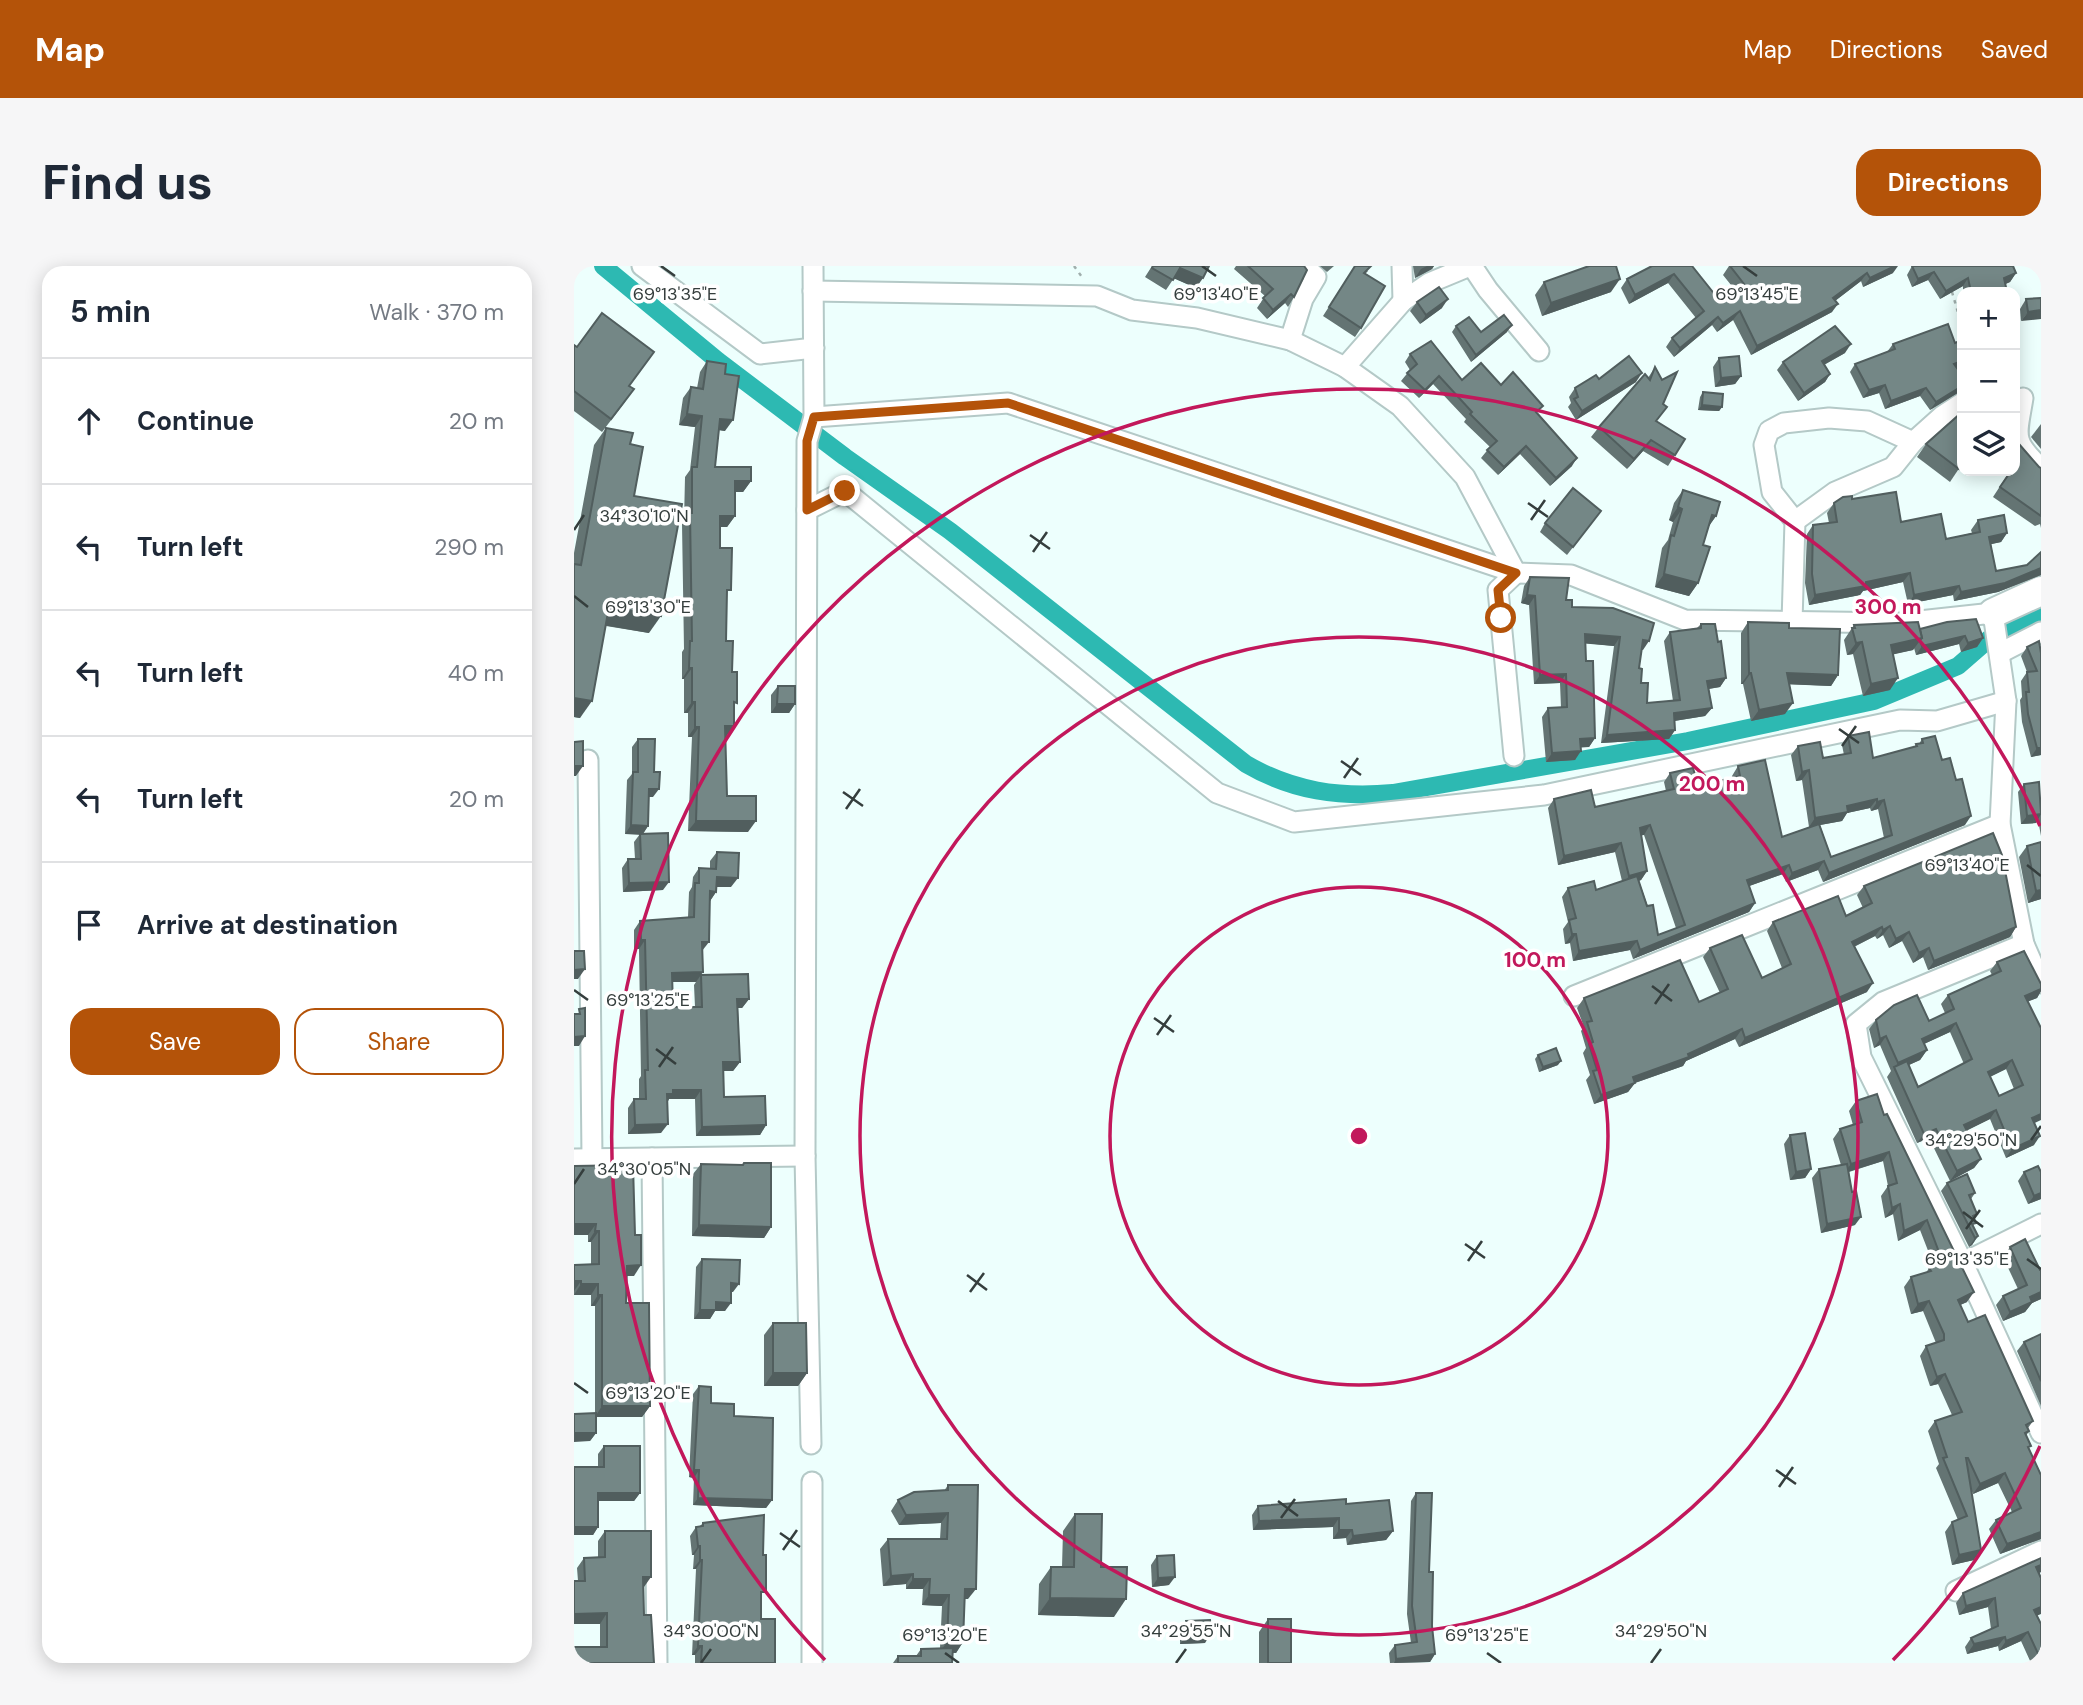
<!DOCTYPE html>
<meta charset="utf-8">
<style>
body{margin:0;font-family:"DM Sans",sans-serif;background:#f6f6f7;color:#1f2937}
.controls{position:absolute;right:21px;top:21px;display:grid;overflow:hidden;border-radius:14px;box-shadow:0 4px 18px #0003}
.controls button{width:63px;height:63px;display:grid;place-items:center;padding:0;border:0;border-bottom:2px solid #e0e1e3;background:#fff;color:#1f2937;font:35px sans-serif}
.stop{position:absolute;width:21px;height:21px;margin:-16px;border:5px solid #b45309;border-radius:50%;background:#fff}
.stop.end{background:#b45309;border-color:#fff;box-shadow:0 2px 7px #0008}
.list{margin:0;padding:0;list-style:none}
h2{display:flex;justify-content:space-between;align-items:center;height:91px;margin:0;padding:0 28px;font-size:30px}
h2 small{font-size:23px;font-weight:400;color:#747a83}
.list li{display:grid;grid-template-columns:46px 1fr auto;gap:21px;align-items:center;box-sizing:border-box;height:126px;padding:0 28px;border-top:2px solid #e0e1e3}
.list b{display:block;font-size:26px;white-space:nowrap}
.list em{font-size:23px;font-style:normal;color:#747a83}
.actions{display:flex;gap:14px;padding:21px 28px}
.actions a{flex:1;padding:16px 0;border:2px solid #b45309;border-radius:21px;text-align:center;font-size:24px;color:#b45309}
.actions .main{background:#b45309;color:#fff}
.icon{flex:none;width:38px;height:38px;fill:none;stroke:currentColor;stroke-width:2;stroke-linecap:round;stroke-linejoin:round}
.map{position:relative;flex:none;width:1467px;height:1397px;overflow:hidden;border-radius:21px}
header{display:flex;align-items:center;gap:42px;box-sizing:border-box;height:98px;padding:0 35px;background:#b45309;color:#fff}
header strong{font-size:33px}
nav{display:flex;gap:38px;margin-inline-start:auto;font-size:24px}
.intro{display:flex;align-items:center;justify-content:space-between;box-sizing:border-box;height:168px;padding:0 42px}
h1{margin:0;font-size:49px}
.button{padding:18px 32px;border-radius:21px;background:#b45309;color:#fff;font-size:24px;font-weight:700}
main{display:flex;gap:42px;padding:0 42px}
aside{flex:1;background:#fff;border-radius:21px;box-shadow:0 4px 18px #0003}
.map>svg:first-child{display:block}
</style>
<header>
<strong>Map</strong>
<nav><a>Map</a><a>Directions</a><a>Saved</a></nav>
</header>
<div class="intro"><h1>Find us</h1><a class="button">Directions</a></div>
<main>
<aside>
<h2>5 min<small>Walk · 370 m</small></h2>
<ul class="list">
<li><svg class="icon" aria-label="ahead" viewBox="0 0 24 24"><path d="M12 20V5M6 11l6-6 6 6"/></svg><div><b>Continue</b></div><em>20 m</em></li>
<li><svg class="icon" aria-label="left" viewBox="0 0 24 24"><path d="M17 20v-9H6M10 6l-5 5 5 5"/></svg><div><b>Turn left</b></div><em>290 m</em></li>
<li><svg class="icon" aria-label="left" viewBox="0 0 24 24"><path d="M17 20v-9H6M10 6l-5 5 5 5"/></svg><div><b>Turn left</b></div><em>40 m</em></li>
<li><svg class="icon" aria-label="left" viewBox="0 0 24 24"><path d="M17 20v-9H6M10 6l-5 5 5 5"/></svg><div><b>Turn left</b></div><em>20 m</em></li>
<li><svg class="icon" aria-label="arrive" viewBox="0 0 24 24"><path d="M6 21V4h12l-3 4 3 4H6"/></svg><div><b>Arrive at destination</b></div></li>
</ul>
<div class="actions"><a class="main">Save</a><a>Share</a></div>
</aside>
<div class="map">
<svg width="1467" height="1397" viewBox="0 0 1467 1397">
<rect width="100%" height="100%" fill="#edfffd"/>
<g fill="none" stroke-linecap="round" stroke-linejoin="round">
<path stroke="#2db9b2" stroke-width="18" d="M 29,0 L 144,95 L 271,191 L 376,265 L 672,498 C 718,525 766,532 819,527 L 1114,475 L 1300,435 L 1384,400 L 1415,373 L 1467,346"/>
<g stroke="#b4c9c7" stroke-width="23">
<g id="street">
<path d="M 68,0 L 186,88 L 240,82"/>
<path d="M 828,0 L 829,35"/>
<path d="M 898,0 L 914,24 L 965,85"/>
<path d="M 239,25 L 523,30 L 558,44 L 623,52 L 716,74 L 771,101 L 826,140 L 891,211 L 942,307 L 924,324 L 940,490"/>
<path d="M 716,74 L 729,33 L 742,11 L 730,0"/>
<path d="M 771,101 L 829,35 L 855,17 L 896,0"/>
<path d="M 1449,132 C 1443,170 1437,174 1467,202"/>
<path d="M 240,151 L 434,137 L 942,307 L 997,309 L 1111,354 L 1327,357 L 1419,347 L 1432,435 L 1426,558 L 1450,678 L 1467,717"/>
<path d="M 233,244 L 271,225 L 643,527 L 720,556 L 970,529 L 1326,454 L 1363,455 L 1432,435"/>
<path d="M 1221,255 L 1261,226 L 1319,201 L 1339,176 L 1368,150 L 1388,137"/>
<path d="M 1218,356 L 1221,255 L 1198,226 L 1190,179 L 1195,165 L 1210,157 L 1255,152 L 1293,155 L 1339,176"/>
<path d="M 1426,387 L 1467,366"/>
<path d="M 14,494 L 18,893"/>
<path d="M 1450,678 L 1309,736 L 1282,758 L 1287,791 L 1389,997 L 1467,1167"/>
<path d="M 1000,730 L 1426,558"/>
<path d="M 78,892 L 83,1397"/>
<path d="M 0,893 L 231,890"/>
<path d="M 1389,997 L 1467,958"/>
<path d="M 237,1178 L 231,890 L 233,175 L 240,151 L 239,0"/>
<path d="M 238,1216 L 238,1397"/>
<path d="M 1382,1325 L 1467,1285"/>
</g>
</g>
<g stroke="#b4c9c7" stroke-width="32">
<path id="secondary" d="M 1419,347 L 1467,325"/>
</g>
<g stroke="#a1afad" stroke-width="2.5" stroke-dasharray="3.5 5" stroke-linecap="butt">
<path d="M 500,0 L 508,11"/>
<path d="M 1378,26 L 1388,60"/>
</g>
<use href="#street" stroke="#fff" stroke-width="19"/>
<use href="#secondary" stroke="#fff" stroke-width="28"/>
</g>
<g fill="#647473" fill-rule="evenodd">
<path d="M 578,0 L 635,0 L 622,22 L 600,12 L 592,24 L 571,11 Z"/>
<path d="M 662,0 L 730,0 L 720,31 L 714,41 L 711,37 L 693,53 L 683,42 L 691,30 L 660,3 Z"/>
<path d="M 746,0 L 760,0 L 753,6 Z"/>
<path d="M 781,0 L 794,5 L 791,8 L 787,62 L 781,71 L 749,50 Z"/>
<path d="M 839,0 L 860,0 L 858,3 L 841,12 Z"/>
<path d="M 1118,0 L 1146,35 L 1161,24 L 1149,9 L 1155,0 L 1319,7 L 1289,21 L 1287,15 L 1261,35 L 1258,46 L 1177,89 L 1159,54 L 1143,66 L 1138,59 L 1100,91 L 1092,81 L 1098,72 L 1122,52 L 1094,17 L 1055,38 L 1047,22 L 1053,13 Z"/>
<path d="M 1338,0 L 1442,7 L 1436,16 L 1431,18 L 1433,26 L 1389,26 L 1389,20 L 1366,33 L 1354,14 L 1338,21 L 1333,9 Z"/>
<path d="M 970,16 L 1037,26 L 968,50 L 961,29 Z"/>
<path d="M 1467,32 L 1447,55 L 1446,43 L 1452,33 Z"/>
<path d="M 843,36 L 868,42 L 846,58 L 836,45 Z"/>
<path d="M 882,60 L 907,66 L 933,66 L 897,96 L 878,66 Z"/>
<path d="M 1388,74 L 1388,102 L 1384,103 L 1388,109 L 1388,124 L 1356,144 L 1346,130 L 1311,143 L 1305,127 L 1289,132 L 1276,106 L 1281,98 L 1313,86 L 1319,78 L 1381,77 Z"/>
<path d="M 0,79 L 56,120 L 51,136 L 28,166 L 0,145 Z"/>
<path d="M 1271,87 L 1250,99 L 1256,108 L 1251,116 L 1224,135 L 1203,104 L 1209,96 Z"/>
<path d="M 836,88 L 888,114 L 927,119 L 963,148 L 998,200 L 976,220 L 946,188 L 924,209 L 907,192 L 916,181 L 890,156 L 892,153 L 859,118 L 845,132 L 827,115 L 836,104 L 831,96 Z"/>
<path d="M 1145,92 L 1167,110 L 1161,118 L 1141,121 L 1139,101 Z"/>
<path d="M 133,95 L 151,108 L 151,165 L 145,164 L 141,201 L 177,215 L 169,226 L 161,226 L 161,250 L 153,261 L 146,261 L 146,282 L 153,331 L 152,375 L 158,406 L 160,441 L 160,460 L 151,471 L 153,530 L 174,566 L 114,565 L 118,471 L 114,471 L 114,447 L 110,447 L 110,413 L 108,413 L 108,386 L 110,383 L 108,258 L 110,255 L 111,211 L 116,204 L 121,161 L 105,159 L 109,132 L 117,121 L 123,122 L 126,106 Z"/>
<path d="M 1081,101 L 1089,138 L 1083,155 L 1101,189 L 1094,200 L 1069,185 L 1053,203 L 1017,171 L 1025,161 L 1074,112 Z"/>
<path d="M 1025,113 L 1062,116 L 1002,154 L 994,141 L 997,137 L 995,131 L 1001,122 Z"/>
<path d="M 1129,126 L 1148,141 L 1145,145 L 1124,144 L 1126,131 Z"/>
<path d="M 1467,158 L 1467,183 L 1457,171 Z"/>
<path d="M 32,162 L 56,178 L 60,230 L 75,367 L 32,360 L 6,452 L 0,451 L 0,287 L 20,179 Z"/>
<path d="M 1352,178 L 1388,198 L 1376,216 L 1343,191 Z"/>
<path d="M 1465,201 L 1467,202 L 1467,262 L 1466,258 L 1461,260 L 1419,231 L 1434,208 L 1430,205 L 1441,205 Z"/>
<path d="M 1109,224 L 1142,250 L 1134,261 L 1129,279 L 1124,317 L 1115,330 L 1081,321 L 1088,282 L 1094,274 L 1099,256 L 1095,254 L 1100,237 Z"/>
<path d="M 1278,233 L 1327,256 L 1372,273 L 1398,267 L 1397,264 L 1404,254 L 1433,267 L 1427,276 L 1417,278 L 1422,305 L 1453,299 L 1467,286 L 1467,309 L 1424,326 L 1380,335 L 1379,329 L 1334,338 L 1329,316 L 1289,325 L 1286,329 L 1235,339 L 1231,317 L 1233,268 L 1239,259 L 1255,257 L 1253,247 L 1260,237 Z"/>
<path d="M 1027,245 L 993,289 L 966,266 L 971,257 Z"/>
<path d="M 956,311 L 992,334 L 998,341 L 1069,384 L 1067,384 L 1065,402 L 1067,417 L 1073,437 L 1099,435 L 1090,375 L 1096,366 L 1123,362 L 1127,358 L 1144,376 L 1152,412 L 1146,421 L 1135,423 L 1138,442 L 1131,450 L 1100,455 L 1101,464 L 1095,473 L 1027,477 L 1040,380 L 1011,377 L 1012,395 L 1021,472 L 1015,481 L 1007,481 L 1001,494 L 972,496 L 968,451 L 974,442 L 987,442 L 986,417 L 960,418 L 955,339 L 947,337 L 950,320 Z"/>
<path d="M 1174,356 L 1215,362 L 1264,409 L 1257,420 L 1215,418 L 1211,448 L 1177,455 L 1169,418 L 1167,418 L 1167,367 Z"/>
<path d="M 1280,359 L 1346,363 L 1409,372 L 1403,381 L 1387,386 L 1385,378 L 1342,389 L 1340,382 L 1339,384 L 1319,388 L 1316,424 L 1289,430 L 1279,388 L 1273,389 L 1270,374 Z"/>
<path d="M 1465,375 L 1467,489 L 1457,491 L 1448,456 L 1446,434 L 1448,431 L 1447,415 L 1453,406 L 1447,390 L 1453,381 Z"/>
<path d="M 204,420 L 221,438 L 215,447 L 197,447 L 197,429 Z"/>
<path d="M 1274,470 L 1299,492 L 1340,481 L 1342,478 L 1345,478 L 1348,473 L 1368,494 L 1391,559 L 1249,616 L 1244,604 L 1212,616 L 1209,608 L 1175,620 L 1181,637 L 1175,646 L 1059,693 L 1056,684 L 999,695 L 996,677 L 991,678 L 989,663 L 994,656 L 988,631 L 994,622 L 1022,624 L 1048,615 L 1041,586 L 984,599 L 974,542 L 980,533 L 1021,541 L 1092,525 L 1090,516 L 1096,507 L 1124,520 L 1158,512 L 1158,510 L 1164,500 L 1208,571 L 1235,561 L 1228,514 L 1222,515 L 1217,489 L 1224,480 L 1249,492 L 1270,489 L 1268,479 ZM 1296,542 L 1297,545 L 1304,543 L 1310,572 L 1257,591 L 1246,559 L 1268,555 L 1273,547 ZM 1067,569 L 1070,569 L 1102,662 L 1084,669 L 1065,615 L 1067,614 L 1073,605 Z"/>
<path d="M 64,473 L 79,531 L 75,531 L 74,560 L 69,568 L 89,624 L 49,626 L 48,602 L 54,593 L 61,593 L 60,576 L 66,568 L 51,568 L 53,514 L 58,508 L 58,481 Z"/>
<path d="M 1450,518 L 1467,539 L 1467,570 L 1464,554 L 1462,557 L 1447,558 L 1444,526 Z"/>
<path d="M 1467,576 L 1467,633 L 1454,637 L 1445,591 L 1453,580 Z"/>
<path d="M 143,586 L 157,621 L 142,621 L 142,626 L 136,635 L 128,685 L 127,709 L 175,733 L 168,742 L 164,742 L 166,796 L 159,805 L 149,805 L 150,831 L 192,859 L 186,869 L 122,870 L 121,833 L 95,833 L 93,837 L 87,867 L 54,868 L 54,842 L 60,833 L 65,833 L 65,813 L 67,810 L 65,683 L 60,683 L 60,664 L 66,655 L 114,651 L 115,626 L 118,621 L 119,611 L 125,602 L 136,602 L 136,595 ZM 99,716 L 122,716 L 120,719 L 121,741 L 99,741 Z"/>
<path d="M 1290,620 L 1442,661 L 1436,671 L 1354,704 L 1349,691 L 1339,697 L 1328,675 L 1315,682 L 1309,669 L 1303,673 L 1301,670 L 1280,681 L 1293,726 L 1165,781 L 1161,773 L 1112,795 L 1109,800 L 1061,817 L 1054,826 L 1020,838 L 1012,814 L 1016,809 L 1009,787 L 1012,782 L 1007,765 L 1010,761 L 1003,742 L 1010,732 L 1125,736 L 1146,727 L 1129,691 L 1136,682 L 1188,712 L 1208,702 L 1193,665 L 1199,656 L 1272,650 L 1289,642 L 1283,629 Z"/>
<path d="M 1423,696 L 1467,718 L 1467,725 L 1463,732 L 1454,735 L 1461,857 L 1460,879 L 1432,892 L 1416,853 L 1393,864 L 1407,893 L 1400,902 L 1376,915 L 1355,872 L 1343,877 L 1313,811 L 1317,805 L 1306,779 L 1300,782 L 1295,763 L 1302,754 L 1355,755 L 1371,747 L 1367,738 L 1374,729 L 1418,709 L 1416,705 ZM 1376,766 L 1390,798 L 1344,821 L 1335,799 L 1346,794 L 1353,784 L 1350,778 ZM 1432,803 L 1440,823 L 1425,830 L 1416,811 Z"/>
<path d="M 964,789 L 984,799 L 965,806 L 961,793 Z"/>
<path d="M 1282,835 L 1310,849 L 1393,1036 L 1386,1039 L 1394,1056 L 1459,1155 L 1454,1162 L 1455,1165 L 1452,1170 L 1455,1182 L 1467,1209 L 1467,1273 L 1426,1288 L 1415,1263 L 1422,1254 L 1438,1246 L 1424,1217 L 1399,1228 L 1397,1223 L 1400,1294 L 1378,1299 L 1371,1266 L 1378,1256 L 1384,1254 L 1362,1202 L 1365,1198 L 1354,1165 L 1361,1155 L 1378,1149 L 1364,1118 L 1356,1120 L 1346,1090 L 1352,1080 L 1362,1077 L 1349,1045 L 1337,1048 L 1330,1021 L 1337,1011 L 1352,1007 L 1355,1002 L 1360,1000 L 1346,964 L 1324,975 L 1319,948 L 1311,952 L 1307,930 L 1314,920 L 1309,895 L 1275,906 L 1281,959 L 1247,967 L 1238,912 L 1245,903 L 1267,899 L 1259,873 L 1266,863 L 1279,859 L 1275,845 Z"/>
<path d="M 1216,869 L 1237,903 L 1231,912 L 1216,914 L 1210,878 Z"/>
<path d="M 170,897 L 197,961 L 190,972 L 118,970 L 119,908 L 127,898 L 168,899 Z"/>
<path d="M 0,900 L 60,1010 L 53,1010 L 52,1037 L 76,1140 L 68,1151 L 22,1151 L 22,1167 L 16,1175 L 21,1147 L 21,1040 L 17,1040 L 17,1029 L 0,1029 L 0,999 L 17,999 L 17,976 L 14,976 L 14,969 Z"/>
<path d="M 1450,906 L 1467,906 L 1467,933 L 1454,938 L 1444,915 Z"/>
<path d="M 1373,917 L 1401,927 L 1397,933 L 1400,952 L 1399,961 L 1404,970 L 1398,979 L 1395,981 L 1367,925 Z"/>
<path d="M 1436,981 L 1466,1004 L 1467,1004 L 1467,1033 L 1458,1037 L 1451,1046 L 1429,1055 L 1422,1039 L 1429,1030 L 1444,1023 L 1429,991 Z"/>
<path d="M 128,993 L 159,1026 L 157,1026 L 151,1045 L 141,1045 L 136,1053 L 120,1053 L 122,1001 Z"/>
<path d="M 199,1057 L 233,1107 L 224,1120 L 190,1120 L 190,1069 Z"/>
<path d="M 1467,1068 L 1467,1140 L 1443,1085 L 1450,1076 Z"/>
<path d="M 125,1120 L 137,1137 L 160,1150 L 198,1234 L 192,1242 L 119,1239 L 120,1212 L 115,1211 L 119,1128 Z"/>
<path d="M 30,1180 L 66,1227 L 60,1235 L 24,1235 L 24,1261 L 19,1269 L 0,1269 L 0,1201 L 24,1201 L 24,1188 Z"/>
<path d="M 374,1219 L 394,1333 L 390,1333 L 389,1376 L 382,1387 L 379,1387 L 378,1397 L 319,1397 L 324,1390 L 342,1390 L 347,1383 L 366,1382 L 368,1340 L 348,1339 L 349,1323 L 332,1323 L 332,1318 L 309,1320 L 306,1283 L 314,1273 L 366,1273 L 367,1257 L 325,1259 L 317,1245 L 324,1234 L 370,1225 Z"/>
<path d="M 842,1227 L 855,1306 L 858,1360 L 861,1388 L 856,1396 L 816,1397 L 815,1387 L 821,1379 L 837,1377 L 833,1348 L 837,1235 Z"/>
<path d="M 772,1238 L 819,1265 L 812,1274 L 773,1279 L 772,1272 L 759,1273 L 759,1261 L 679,1264 L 678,1249 L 684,1240 Z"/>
<path d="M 501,1248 L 527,1301 L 540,1351 L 464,1349 L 465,1318 L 477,1301 L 488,1301 L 489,1265 Z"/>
<path d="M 129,1257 L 187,1332 L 187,1353 L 201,1397 L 121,1397 L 121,1389 L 118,1389 L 122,1303 L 119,1303 L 120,1289 L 118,1289 L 116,1270 L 122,1261 L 126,1260 Z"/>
<path d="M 31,1265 L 70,1321 L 70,1349 L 80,1397 L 26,1381 L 26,1358 L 0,1358 L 0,1315 L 4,1315 L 3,1302 L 10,1292 L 24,1291 L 24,1275 Z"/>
<path d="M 583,1290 L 595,1319 L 578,1321 L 577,1299 Z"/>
<path d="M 1467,1292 L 1467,1306 L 1465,1307 L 1463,1350 L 1467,1358 L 1467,1397 L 1457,1397 L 1447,1375 L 1425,1385 L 1424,1380 L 1393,1388 L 1391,1381 L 1397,1372 L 1417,1363 L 1414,1341 L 1385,1349 L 1382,1337 L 1389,1327 Z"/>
<path d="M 694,1353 L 717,1397 L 685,1397 L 685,1366 Z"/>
<path d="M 612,1355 L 631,1377 L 606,1378 L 606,1364 Z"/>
</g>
<g fill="#515e5e">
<path d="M 853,0 L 860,0 L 858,3 L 841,12 L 847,3 Z"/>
<path d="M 1321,0 L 1324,0 L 1319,7 L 1289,21 L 1296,12 Z"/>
<path d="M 606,2 L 629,12 L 622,22 L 599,12 Z"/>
<path d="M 1360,6 L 1354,14 L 1338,21 L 1344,13 Z"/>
<path d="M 1293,7 L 1287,15 L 1253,41 L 1259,32 Z"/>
<path d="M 1442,7 L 1436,16 L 1425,21 L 1430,12 Z"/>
<path d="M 1100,8 L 1094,17 L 1055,38 L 1061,29 Z"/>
<path d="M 1394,12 L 1389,20 L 1366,33 L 1372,25 Z"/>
<path d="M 1046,13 L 1037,26 L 968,50 L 977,37 Z"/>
<path d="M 717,28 L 711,37 L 693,53 L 699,44 Z"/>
<path d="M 874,33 L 868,42 L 846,58 L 852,49 Z"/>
<path d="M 1264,38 L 1258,46 L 1177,89 L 1183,80 Z"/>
<path d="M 1467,44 L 1467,53 L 1447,55 L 1454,46 Z"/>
<path d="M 1166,45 L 1159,54 L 1143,66 L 1149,57 Z"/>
<path d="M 1144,51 L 1138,59 L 1100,91 L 1106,82 Z"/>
<path d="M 938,59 L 933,66 L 897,96 L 902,89 Z"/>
<path d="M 1277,78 L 1271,87 L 1242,103 L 1248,95 Z"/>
<path d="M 1388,95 L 1388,102 L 1374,107 L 1380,98 Z"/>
<path d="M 1068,107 L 1062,116 L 1002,154 L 1008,145 Z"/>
<path d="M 1256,108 L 1251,116 L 1224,135 L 1230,127 Z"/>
<path d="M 865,110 L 859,118 L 845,132 L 851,124 Z"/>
<path d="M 1167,110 L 1161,118 L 1141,121 L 1147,112 Z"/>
<path d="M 1311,119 L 1305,127 L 1289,132 L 1295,124 Z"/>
<path d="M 1388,120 L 1387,125 L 1356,144 L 1362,136 Z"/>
<path d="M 1352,122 L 1346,130 L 1311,143 L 1317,135 Z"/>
<path d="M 1128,139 L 1148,141 L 1145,145 L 1124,144 Z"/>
<path d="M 113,148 L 128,150 L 121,161 L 105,159 Z"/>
<path d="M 146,153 L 159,154 L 151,165 L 138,163 Z"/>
<path d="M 1077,174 L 1069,185 L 1053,203 L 1060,193 Z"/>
<path d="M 952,180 L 946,188 L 924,209 L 930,201 Z"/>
<path d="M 1003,192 L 998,200 L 976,220 L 982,212 Z"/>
<path d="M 161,215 L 177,215 L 169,226 L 154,226 Z"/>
<path d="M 1104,241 L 1108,243 L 1099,256 L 1095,254 Z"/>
<path d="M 1138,249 L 1142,250 L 1133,263 Z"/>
<path d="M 146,250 L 161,250 L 153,261 L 138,261 Z"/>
<path d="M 1433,267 L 1427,276 L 1409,280 L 1415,271 Z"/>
<path d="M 1467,302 L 1467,309 L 1424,326 L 1380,335 L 1387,326 Z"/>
<path d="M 1336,307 L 1329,316 L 1289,325 L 1286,329 L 1235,339 L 1241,329 L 1292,316 Z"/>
<path d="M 1090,308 L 1124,317 L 1115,330 L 1081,321 Z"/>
<path d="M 1385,320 L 1379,329 L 1334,338 L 1340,329 Z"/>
<path d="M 953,329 L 961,330 L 955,339 L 947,337 Z"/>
<path d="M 35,341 L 87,350 L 75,367 L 23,358 Z"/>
<path d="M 1011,368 L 1046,371 L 1040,380 L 1005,377 Z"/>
<path d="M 1391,370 L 1385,378 L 1342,389 L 1348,380 Z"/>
<path d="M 1348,372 L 1339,384 L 1308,391 L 1317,379 Z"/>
<path d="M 1409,372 L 1403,381 L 1387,386 L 1394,377 Z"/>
<path d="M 1069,374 L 1075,375 L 1069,384 L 1062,383 Z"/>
<path d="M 1288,376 L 1279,388 L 1273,389 L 1282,377 Z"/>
<path d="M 115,402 L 118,402 L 110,413 L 108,413 Z"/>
<path d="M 1175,407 L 1177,407 L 1169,418 L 1167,418 Z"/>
<path d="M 1213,407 L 1264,409 L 1257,420 L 1206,418 Z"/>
<path d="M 992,408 L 986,417 L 960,418 L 966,409 Z"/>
<path d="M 1152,412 L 1146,421 L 1127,424 L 1133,415 Z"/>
<path d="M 1324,412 L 1316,424 L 1289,430 L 1297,418 Z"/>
<path d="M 0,432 L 18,435 L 6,452 L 0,451 Z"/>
<path d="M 118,436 L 121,436 L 114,447 L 110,447 Z"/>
<path d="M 1219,437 L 1211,448 L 1177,455 L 1185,444 Z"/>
<path d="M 203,438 L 221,438 L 215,447 L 197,447 Z"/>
<path d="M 1138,442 L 1131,450 L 1094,456 L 1100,447 Z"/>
<path d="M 151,460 L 160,460 L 152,471 L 144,471 Z"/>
<path d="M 121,461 L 125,461 L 118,471 L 114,471 Z"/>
<path d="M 1101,464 L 1095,473 L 1027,477 L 1033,469 Z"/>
<path d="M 1021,472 L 1015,481 L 1000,482 L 1006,473 Z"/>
<path d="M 1463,482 L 1467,482 L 1467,489 L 1457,491 Z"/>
<path d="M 1007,485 L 1001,494 L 972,496 L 978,487 Z"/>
<path d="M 0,500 L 9,500 L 2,510 L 0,510 Z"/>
<path d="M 1235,504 L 1228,514 L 1222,515 L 1228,506 Z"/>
<path d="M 75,523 L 85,523 L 79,531 L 69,531 Z"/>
<path d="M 1303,533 L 1296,542 L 1273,547 L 1268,555 L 1235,561 L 1241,552 L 1273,540 Z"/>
<path d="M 1310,534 L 1304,543 L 1297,545 L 1303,536 Z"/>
<path d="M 1467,548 L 1462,557 L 1447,558 L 1453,550 Z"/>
<path d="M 1397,550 L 1391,559 L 1249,616 L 1255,607 Z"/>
<path d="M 122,555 L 182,555 L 174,566 L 114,565 Z"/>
<path d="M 57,559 L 74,560 L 68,569 L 51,568 Z"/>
<path d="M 1076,559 L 1070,569 L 1059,571 L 1066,562 Z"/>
<path d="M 1047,577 L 1041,586 L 984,599 L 990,590 Z"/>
<path d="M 1250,595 L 1244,604 L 1212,616 L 1218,607 Z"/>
<path d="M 1215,599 L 1209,608 L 1167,623 L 1173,614 Z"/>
<path d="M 1073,605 L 1067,614 L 1049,619 L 1055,610 Z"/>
<path d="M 143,611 L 164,612 L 157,621 L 136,621 Z"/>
<path d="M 95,616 L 89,624 L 49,626 L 55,617 Z"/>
<path d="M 1467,624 L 1467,633 L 1454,637 L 1462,625 Z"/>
<path d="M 136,625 L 142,626 L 136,635 Z"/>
<path d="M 1181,637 L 1175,646 L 1059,693 L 1066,684 Z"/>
<path d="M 1316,660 L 1309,669 L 1303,673 L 1309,664 Z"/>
<path d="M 1308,661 L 1301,670 L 1271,685 L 1278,676 Z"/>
<path d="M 1442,661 L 1436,671 L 1354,704 L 1360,695 Z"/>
<path d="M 1335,666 L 1328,675 L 1315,682 L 1322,673 Z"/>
<path d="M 998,668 L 1002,668 L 996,677 L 991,678 Z"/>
<path d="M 67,674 L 71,674 L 65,683 L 60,683 Z"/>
<path d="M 1063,675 L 1056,684 L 999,695 L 1005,685 Z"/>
<path d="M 128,676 L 135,676 L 128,685 Z"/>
<path d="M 1355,682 L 1349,691 L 1339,697 L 1345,687 Z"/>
<path d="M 11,703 L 4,713 L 0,713 L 0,704 Z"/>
<path d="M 129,706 L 122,716 L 92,716 L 98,707 Z"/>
<path d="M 1299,717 L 1293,726 L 1165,781 L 1171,772 Z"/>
<path d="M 1467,723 L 1467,725 L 1463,732 L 1445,739 L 1451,730 Z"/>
<path d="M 163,733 L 175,733 L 168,742 L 157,742 Z"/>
<path d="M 1382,757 L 1376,766 L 1341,782 L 1348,773 Z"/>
<path d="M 1168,763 L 1161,773 L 1112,795 L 1109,800 L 1052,820 L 1059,811 L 1114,788 Z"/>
<path d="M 11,770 L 5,780 L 0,780 L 0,771 Z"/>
<path d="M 1312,770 L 1306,779 L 1300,782 L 1306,773 Z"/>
<path d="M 1353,784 L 1346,794 L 1321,805 L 1320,803 L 1324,797 Z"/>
<path d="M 1438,794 L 1432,803 L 1407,815 L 1414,806 Z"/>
<path d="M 987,795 L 984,799 L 965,806 L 969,801 Z"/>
<path d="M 149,796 L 166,796 L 159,805 L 143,805 Z"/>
<path d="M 1061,817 L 1054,826 L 1020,838 L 1027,829 Z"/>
<path d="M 99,824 L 127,824 L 121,833 L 95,833 L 93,837 L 93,828 Z"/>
<path d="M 1422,844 L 1416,853 L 1384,869 L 1390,859 Z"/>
<path d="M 1467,848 L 1467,854 L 1452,861 L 1458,852 Z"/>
<path d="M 94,858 L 87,867 L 54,868 L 61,859 Z"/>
<path d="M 192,859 L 186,869 L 122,870 L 128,861 Z"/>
<path d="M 1362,863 L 1355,872 L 1343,877 L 1350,868 Z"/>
<path d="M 1466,870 L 1460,879 L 1432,892 L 1438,883 Z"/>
<path d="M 1315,886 L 1309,895 L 1270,907 L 1277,898 Z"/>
<path d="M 1407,893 L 1400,902 L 1376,915 L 1383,905 Z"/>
<path d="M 1237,903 L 1231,912 L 1216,914 L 1222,906 Z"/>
<path d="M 1467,927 L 1467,933 L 1454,938 L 1460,930 Z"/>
<path d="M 1326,938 L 1319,948 L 1311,952 L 1318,942 Z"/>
<path d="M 1287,951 L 1281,959 L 1247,967 L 1253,958 Z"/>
<path d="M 1353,954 L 1346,964 L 1324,975 L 1330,965 Z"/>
<path d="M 0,958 L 22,958 L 14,969 L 0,969 Z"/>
<path d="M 125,959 L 197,961 L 190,972 L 118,970 Z"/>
<path d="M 21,965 L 25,965 L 17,976 L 14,976 Z"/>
<path d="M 1404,970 L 1398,979 L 1395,981 L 1401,972 Z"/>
<path d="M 67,999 L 60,1010 L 45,1010 L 53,1000 Z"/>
<path d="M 0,1015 L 7,1015 L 0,1025 Z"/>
<path d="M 157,1017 L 165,1018 L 159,1026 L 151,1026 Z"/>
<path d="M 7,1018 L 24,1018 L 17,1029 L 0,1029 Z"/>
<path d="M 1400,1026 L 1393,1036 L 1377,1043 L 1384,1034 Z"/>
<path d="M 1467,1026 L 1467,1033 L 1458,1037 L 1451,1046 L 1429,1055 L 1436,1046 L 1456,1031 Z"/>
<path d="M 24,1029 L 28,1029 L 21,1040 L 17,1040 Z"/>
<path d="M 1355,1035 L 1349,1045 L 1337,1048 L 1344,1038 Z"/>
<path d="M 142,1036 L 157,1037 L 151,1045 L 141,1045 L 136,1053 L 120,1053 L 126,1044 Z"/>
<path d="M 199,1107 L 233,1107 L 224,1120 L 190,1120 Z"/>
<path d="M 1371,1108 L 1364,1118 L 1356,1120 L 1363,1111 Z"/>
<path d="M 28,1140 L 76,1140 L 68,1151 L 21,1151 Z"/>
<path d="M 0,1167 L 22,1167 L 16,1175 L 0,1176 Z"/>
<path d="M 120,1204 L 125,1204 L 120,1212 L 115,1211 Z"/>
<path d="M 1431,1207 L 1424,1217 L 1399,1228 L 1406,1218 Z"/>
<path d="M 24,1227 L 66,1227 L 60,1235 L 19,1235 Z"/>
<path d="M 124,1232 L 198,1234 L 192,1242 L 119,1239 Z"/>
<path d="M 374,1247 L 367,1257 L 325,1259 L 332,1249 Z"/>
<path d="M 765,1252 L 759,1261 L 679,1264 L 685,1255 Z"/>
<path d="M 0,1261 L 24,1261 L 19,1269 L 0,1269 Z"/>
<path d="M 765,1264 L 778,1264 L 772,1272 L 759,1273 Z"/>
<path d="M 819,1265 L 812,1274 L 773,1279 L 779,1270 Z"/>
<path d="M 1467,1266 L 1467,1273 L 1426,1288 L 1433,1278 Z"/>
<path d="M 124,1280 L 126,1280 L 120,1289 L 118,1289 Z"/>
<path d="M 1407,1284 L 1400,1294 L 1378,1299 L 1385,1289 Z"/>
<path d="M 126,1294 L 128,1294 L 122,1303 L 119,1303 Z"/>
<path d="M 1467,1299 L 1467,1306 L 1456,1311 L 1462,1301 Z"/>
<path d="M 339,1308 L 332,1318 L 309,1320 L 317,1310 Z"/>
<path d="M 69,1311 L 77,1311 L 70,1321 L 62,1321 Z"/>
<path d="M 601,1311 L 595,1319 L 578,1321 L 584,1312 Z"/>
<path d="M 339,1313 L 356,1313 L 349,1323 L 332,1323 Z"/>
<path d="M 391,1323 L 402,1323 L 394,1333 L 384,1333 Z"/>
<path d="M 355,1329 L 375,1329 L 368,1340 L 348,1339 Z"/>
<path d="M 476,1332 L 552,1333 L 540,1351 L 464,1349 Z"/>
<path d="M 1421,1332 L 1414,1341 L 1385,1349 L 1392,1340 Z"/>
<path d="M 1467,1341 L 1467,1348 L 1453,1354 L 1460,1344 Z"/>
<path d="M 33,1347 L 26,1358 L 0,1358 L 0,1348 Z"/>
<path d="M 1454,1366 L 1447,1375 L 1425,1385 L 1432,1375 Z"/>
<path d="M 637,1368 L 631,1377 L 606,1378 L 612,1370 Z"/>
<path d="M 1431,1371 L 1424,1380 L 1393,1388 L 1400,1378 Z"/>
<path d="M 373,1376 L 389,1376 L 382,1387 L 366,1386 Z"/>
<path d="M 124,1380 L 128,1380 L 121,1389 L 118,1389 Z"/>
<path d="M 861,1388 L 856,1396 L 820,1397 L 822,1393 Z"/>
</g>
<g fill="#748786" stroke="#515e5e" stroke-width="2" fill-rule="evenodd">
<path d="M 579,0 L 635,0 L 629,12 L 606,2 L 599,14 L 578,2 Z"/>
<path d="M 674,0 L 730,0 L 733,4 L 720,31 L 717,28 L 699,44 L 689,32 L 699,23 Z"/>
<path d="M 781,0 L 797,0 L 790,7 L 811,20 L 787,62 L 755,41 Z"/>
<path d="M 1015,0 L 1042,0 L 1046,13 L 977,37 L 970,16 Z"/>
<path d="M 1078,0 L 1118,0 L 1146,35 L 1170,18 L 1156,0 L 1321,0 L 1296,12 L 1293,7 L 1259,32 L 1264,38 L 1183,80 L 1166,45 L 1149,57 L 1144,51 L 1106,82 L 1098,72 L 1130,45 L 1100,8 L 1061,29 L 1053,13 Z"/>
<path d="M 1338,0 L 1439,0 L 1442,7 L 1430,12 L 1433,26 L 1397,26 L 1394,12 L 1372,25 L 1360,6 L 1344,13 Z"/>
<path d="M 865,21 L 874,33 L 852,49 L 843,36 Z"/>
<path d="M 1467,32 L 1467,44 L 1454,46 L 1452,33 Z"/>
<path d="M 28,47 L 80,86 L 55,120 L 60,123 L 37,153 L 0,125 L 0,79 L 3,81 Z"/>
<path d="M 930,49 L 938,59 L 902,89 L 882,60 L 895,51 L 907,66 Z"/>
<path d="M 1374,58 L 1381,77 L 1388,74 L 1388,95 L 1380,98 L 1388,109 L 1388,120 L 1362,136 L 1352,122 L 1317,135 L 1311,119 L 1295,124 L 1281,98 L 1321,83 L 1319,78 Z"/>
<path d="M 1261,60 L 1277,78 L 1248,95 L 1256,108 L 1230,127 L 1209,96 Z"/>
<path d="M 857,75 L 888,114 L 907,97 L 927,119 L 939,106 L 969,140 L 962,146 L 1003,192 L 982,212 L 952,180 L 930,201 L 913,184 L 923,175 L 896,148 L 898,146 L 865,110 L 851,124 L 833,107 L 843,98 L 836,88 Z"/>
<path d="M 1055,90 L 1068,107 L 1008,145 L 1000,133 L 1004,131 L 1001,122 L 1022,109 L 1025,113 Z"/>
<path d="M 1165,90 L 1167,110 L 1147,112 L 1145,92 Z"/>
<path d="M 133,95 L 152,98 L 151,108 L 165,110 L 159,154 L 146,153 L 141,201 L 177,201 L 177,215 L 161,215 L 161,250 L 146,250 L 146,282 L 158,282 L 157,324 L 153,324 L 152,375 L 159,375 L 158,406 L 163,406 L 163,437 L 160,436 L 160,460 L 151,460 L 153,530 L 182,530 L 182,555 L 122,555 L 125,461 L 121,461 L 121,436 L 118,436 L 118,402 L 115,402 L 116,375 L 118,375 L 116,247 L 118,247 L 118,201 L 123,201 L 128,150 L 113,148 L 117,121 L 129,123 Z"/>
<path d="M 1081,101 L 1088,114 L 1103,106 L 1089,138 L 1093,141 L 1082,155 L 1111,173 L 1101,189 L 1077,174 L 1060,193 L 1025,161 L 1071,108 L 1076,114 Z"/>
<path d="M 1129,126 L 1149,128 L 1148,141 L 1128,139 Z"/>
<path d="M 1388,146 L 1388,198 L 1385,203 L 1352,178 Z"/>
<path d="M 32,162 L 59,167 L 56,178 L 69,181 L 60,230 L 108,238 L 87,350 L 35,341 L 18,435 L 0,432 L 0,298 L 7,299 Z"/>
<path d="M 1445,178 L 1465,201 L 1467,202 L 1467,250 L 1426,221 L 1437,205 L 1441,205 L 1441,184 Z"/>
<path d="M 999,222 L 1027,245 L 999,281 L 971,257 Z"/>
<path d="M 1109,224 L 1146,236 L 1142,250 L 1138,249 L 1129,279 L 1136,281 L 1124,317 L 1090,308 L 1097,269 L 1100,270 L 1108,243 L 1104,241 Z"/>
<path d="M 1322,226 L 1327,256 L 1367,248 L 1372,273 L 1406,266 L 1404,254 L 1430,249 L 1433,267 L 1415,271 L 1422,305 L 1453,299 L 1467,286 L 1467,302 L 1431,317 L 1387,326 L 1385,320 L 1340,329 L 1336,307 L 1292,316 L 1292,320 L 1241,329 L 1238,308 L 1239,259 L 1263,256 L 1260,237 L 1269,231 L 1278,230 L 1278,233 Z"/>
<path d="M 956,311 L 995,312 L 992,334 L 998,334 L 998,341 L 1039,342 L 1080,357 L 1075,375 L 1069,374 L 1065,402 L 1068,403 L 1067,417 L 1074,417 L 1073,437 L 1106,434 L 1096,366 L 1127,362 L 1127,358 L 1141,358 L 1144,376 L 1147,375 L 1152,412 L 1133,415 L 1138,442 L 1100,447 L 1101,464 L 1033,469 L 1046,371 L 1011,368 L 1012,395 L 1019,395 L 1021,472 L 1006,473 L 1007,485 L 978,487 L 974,442 L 993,441 L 992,408 L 966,409 L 961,330 L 953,329 Z"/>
<path d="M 1402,353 L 1409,372 L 1394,377 L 1391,370 L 1348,380 L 1346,374 L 1348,372 L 1346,363 L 1373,356 Z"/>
<path d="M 1174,356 L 1215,357 L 1215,362 L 1266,363 L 1264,409 L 1213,407 L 1219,437 L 1185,444 L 1177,407 L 1175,407 Z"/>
<path d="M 1344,356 L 1348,372 L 1317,379 L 1324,412 L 1297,418 L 1288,376 L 1282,377 L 1278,362 L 1281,362 L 1280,359 Z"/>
<path d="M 1465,375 L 1467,387 L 1467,482 L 1463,482 L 1454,448 L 1452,426 L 1455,426 L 1453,406 L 1463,405 L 1453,381 Z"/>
<path d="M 204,420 L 221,420 L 221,438 L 203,438 Z"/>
<path d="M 1295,466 L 1299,492 L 1343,480 L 1342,478 L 1349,477 L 1348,473 L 1361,470 L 1368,494 L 1376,492 L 1382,514 L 1388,513 L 1397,550 L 1255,607 L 1250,595 L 1218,607 L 1215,599 L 1173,614 L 1181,637 L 1066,684 L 1063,675 L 1005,685 L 1002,668 L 998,668 L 995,654 L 1002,652 L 994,622 L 1020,615 L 1022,624 L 1063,610 L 1073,640 L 1079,639 L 1084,669 L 1111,659 L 1076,559 L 1066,562 L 1073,605 L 1055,610 L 1047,577 L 990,590 L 980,533 L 1017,524 L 1021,541 L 1100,523 L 1096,507 L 1119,502 L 1124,520 L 1166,510 L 1164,500 L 1191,494 L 1208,571 L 1245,558 L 1257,591 L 1318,569 L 1310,534 L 1303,536 L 1303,533 L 1273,540 L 1274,546 L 1241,552 L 1235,504 L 1228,506 L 1224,480 L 1246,476 L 1249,492 L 1277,487 L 1274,470 Z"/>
<path d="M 64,473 L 81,473 L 80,506 L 86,506 L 85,523 L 75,523 L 74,560 L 57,559 L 59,506 L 64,506 Z"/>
<path d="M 9,475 L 9,500 L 0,500 L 0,476 Z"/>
<path d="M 1465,516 L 1467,548 L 1453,550 L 1450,518 Z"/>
<path d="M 94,567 L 95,616 L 55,617 L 54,593 L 67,593 L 66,568 Z"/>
<path d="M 1419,567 L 1428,589 L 1442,661 L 1360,695 L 1355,682 L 1345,687 L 1335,666 L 1322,673 L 1316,660 L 1309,664 L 1308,661 L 1278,676 L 1299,717 L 1171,772 L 1168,763 L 1114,788 L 1115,791 L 1059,811 L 1061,817 L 1027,829 L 1019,805 L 1023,804 L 1015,778 L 1019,776 L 1013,756 L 1018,755 L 1010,732 L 1106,694 L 1125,736 L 1154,723 L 1136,682 L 1168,669 L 1188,712 L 1217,698 L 1199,656 L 1264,630 L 1272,650 L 1298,637 L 1290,620 Z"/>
<path d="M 1467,576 L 1467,624 L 1462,625 L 1453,580 Z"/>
<path d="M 143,586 L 165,587 L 164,612 L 143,611 L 142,626 L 136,625 L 135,676 L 128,676 L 129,706 L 98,707 L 99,741 L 128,741 L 127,709 L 174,708 L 175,733 L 163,733 L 166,796 L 149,796 L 150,831 L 191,830 L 192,859 L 128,861 L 127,824 L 99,824 L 99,828 L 93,828 L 94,858 L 61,859 L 60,833 L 72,833 L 71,804 L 74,804 L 71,674 L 67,674 L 66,655 L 120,651 L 121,617 L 125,617 L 125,602 L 142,603 Z"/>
<path d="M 0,685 L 10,685 L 11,703 L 0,704 Z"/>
<path d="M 1450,685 L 1467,718 L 1467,723 L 1451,730 L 1467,762 L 1467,848 L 1458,852 L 1466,870 L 1438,883 L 1422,844 L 1390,859 L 1407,893 L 1383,905 L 1362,863 L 1350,868 L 1320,801 L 1333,795 L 1344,821 L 1398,793 L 1382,757 L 1348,773 L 1353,784 L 1324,797 L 1312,770 L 1306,773 L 1302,754 L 1320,739 L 1343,729 L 1355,755 L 1380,743 L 1374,729 L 1427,705 L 1423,696 ZM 1438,794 L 1449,819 L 1425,830 L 1414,806 Z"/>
<path d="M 11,742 L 11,770 L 0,771 L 0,748 L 6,748 L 5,743 Z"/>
<path d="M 982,782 L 987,795 L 969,801 L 964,789 Z"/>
<path d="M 1303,828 L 1310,849 L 1313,848 L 1400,1026 L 1384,1034 L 1394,1056 L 1411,1049 L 1459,1155 L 1452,1159 L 1455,1165 L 1451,1167 L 1457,1180 L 1454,1181 L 1467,1209 L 1467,1266 L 1433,1278 L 1422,1254 L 1447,1242 L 1431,1207 L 1406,1218 L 1394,1192 L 1392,1192 L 1407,1284 L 1385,1289 L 1378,1256 L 1393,1250 L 1369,1192 L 1373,1191 L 1361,1155 L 1388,1146 L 1371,1108 L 1363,1111 L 1352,1080 L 1370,1074 L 1370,1068 L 1355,1035 L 1344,1038 L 1337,1011 L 1357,1005 L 1355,1002 L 1369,997 L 1353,954 L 1330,965 L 1326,938 L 1318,942 L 1314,920 L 1323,917 L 1315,886 L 1277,898 L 1266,863 L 1288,856 L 1282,835 Z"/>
<path d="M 1231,867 L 1237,903 L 1222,906 L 1216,869 Z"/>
<path d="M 170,897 L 197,897 L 197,961 L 125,959 L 127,898 L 169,899 Z"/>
<path d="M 1273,898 L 1278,926 L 1282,925 L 1287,951 L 1253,958 L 1245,903 Z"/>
<path d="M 59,899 L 61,969 L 67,969 L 67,999 L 53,1000 L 52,1037 L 75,1037 L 76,1140 L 28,1140 L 28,1029 L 24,1029 L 24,1018 L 7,1018 L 7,1015 L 0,1015 L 0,999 L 25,998 L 25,965 L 21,965 L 22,958 L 0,958 L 0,900 Z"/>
<path d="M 1464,900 L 1467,906 L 1467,927 L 1460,930 L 1450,906 Z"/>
<path d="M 1393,908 L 1401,927 L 1395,929 L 1403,948 L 1399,950 L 1402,957 L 1398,958 L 1404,970 L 1401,972 L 1373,917 Z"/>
<path d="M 1451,973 L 1466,1004 L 1467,1004 L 1467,1026 L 1456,1031 L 1458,1036 L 1436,1046 L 1429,1030 L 1453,1019 L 1436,981 Z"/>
<path d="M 128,993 L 166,994 L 165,1018 L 157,1017 L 157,1037 L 142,1036 L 142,1044 L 126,1044 Z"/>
<path d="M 199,1057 L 232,1057 L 233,1107 L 199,1107 Z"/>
<path d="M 1467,1068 L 1467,1115 L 1450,1076 Z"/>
<path d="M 125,1120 L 137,1121 L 137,1137 L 160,1138 L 160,1150 L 199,1152 L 198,1234 L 124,1232 L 125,1204 L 120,1204 Z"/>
<path d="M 22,1147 L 22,1167 L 0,1167 L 0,1148 Z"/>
<path d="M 30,1180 L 66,1180 L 66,1227 L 24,1227 L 24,1261 L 0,1261 L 0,1201 L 30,1201 Z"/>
<path d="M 374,1219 L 404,1219 L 402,1323 L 391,1323 L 389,1376 L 373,1376 L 375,1329 L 355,1329 L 356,1313 L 339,1313 L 339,1308 L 317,1310 L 314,1273 L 373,1273 L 374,1247 L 332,1249 L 324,1234 L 340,1226 L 374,1224 Z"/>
<path d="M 842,1227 L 858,1227 L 855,1306 L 859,1306 L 858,1360 L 861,1388 L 822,1393 L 821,1379 L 843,1376 L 838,1340 Z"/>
<path d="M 772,1233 L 772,1238 L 815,1234 L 819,1265 L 779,1270 L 778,1264 L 765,1264 L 765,1252 L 685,1255 L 684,1240 Z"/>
<path d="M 501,1248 L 528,1248 L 527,1301 L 553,1301 L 552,1333 L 476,1332 L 477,1301 L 500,1301 Z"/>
<path d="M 190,1249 L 189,1289 L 192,1289 L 192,1326 L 187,1326 L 187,1353 L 201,1353 L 201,1397 L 127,1397 L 128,1380 L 124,1380 L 128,1294 L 126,1294 L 126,1280 L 124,1280 L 122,1261 L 129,1260 L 129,1257 Z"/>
<path d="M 31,1265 L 77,1265 L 77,1311 L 69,1311 L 70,1349 L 77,1349 L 80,1397 L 0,1397 L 0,1381 L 33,1381 L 33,1347 L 0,1348 L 0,1315 L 11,1315 L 10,1292 L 31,1291 Z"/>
<path d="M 600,1289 L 601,1311 L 584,1312 L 583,1290 Z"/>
<path d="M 1467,1292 L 1467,1299 L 1462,1301 L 1467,1312 L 1467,1341 L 1460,1344 L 1467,1358 L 1467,1394 L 1454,1366 L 1432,1375 L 1431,1371 L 1400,1378 L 1397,1372 L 1424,1360 L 1421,1332 L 1392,1340 L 1389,1327 Z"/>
<rect x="694" y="1353" width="23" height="44"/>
<path d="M 636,1354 L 637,1368 L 612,1370 L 612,1355 Z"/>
<path d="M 379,1382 L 378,1397 L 324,1397 L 324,1390 L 347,1390 L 347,1383 Z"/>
</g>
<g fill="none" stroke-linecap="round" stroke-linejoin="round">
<path stroke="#b45309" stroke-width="9" d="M 271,225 L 233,244 L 233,175 L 240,151 L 434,137 L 942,307 L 924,324 L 927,352"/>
</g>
<path fill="none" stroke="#353e3d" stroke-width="2.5" d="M 87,0 L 101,10M 628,0 L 642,10M 1169,0 L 1183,10M 954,237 L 974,251M 957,254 L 971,234M 0,264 L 10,249M 456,269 L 476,283M 459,286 L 473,266M 0,330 L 14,341M 1265,463 L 1285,477M 1268,480 L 1282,460M 767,495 L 787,509M 770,512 L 784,492M 269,526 L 289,540M 272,543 L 286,523M 1453,599 L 1467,610M 1078,720 L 1098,735M 0,724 L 14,734M 1081,738 L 1095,718M 580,752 L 600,766M 583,769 L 597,749M 82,783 L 102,798M 85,801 L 99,781M 1457,874 L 1467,860M 0,918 L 10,903M 1389,946 L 1409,961M 1392,963 L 1406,944M 891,978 L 911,992M 1453,993 L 1467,1003M 894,995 L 908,975M 393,1009 L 413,1024M 396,1026 L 410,1007M 0,1117 L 14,1127M 1202,1204 L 1222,1218M 1205,1221 L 1219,1201M 704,1235 L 724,1250M 707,1252 L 721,1233M 206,1267 L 226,1281M 209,1284 L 223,1264M 371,1387 L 385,1397M 913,1387 L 927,1397M 127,1397 L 137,1383M 602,1397 L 612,1383M 1077,1397 L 1087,1383"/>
<g fill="none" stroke="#c2185b" stroke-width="3.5">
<circle cx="785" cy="870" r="249"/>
<circle cx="785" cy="870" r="499"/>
<path d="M1466 1180A748 748 0 0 1 1319 1394M251 1394A748 748 0 1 1 1466 560"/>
</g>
<g font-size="18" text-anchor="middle" fill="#353e3d" stroke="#fff" stroke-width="7" stroke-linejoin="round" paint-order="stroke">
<text x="1183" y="34">69°13'45"E</text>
<text x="101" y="34">69°13'35"E</text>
<text x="642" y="34">69°13'40"E</text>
<text x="70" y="256">34°30'10"N</text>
<text x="74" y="347">69°13'30"E</text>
<text x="1393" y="605">69°13'40"E</text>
<text x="74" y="740">69°13'25"E</text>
<text x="1397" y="880">34°29'50"N</text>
<text x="70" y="909">34°30'05"N</text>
<text x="1393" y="999">69°13'35"E</text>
<text x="74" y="1133">69°13'20"E</text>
<text x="137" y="1371">34°30'00"N</text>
<text x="612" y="1371">34°29'55"N</text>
<text x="1087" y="1371">34°29'50"N</text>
<text x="371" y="1375">69°13'20"E</text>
<text x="913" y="1375">69°13'25"E</text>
</g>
<circle cx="785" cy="870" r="10" fill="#c2185b" stroke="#fff" stroke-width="3.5"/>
<g font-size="21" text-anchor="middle" font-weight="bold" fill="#c2185b" stroke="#fff" stroke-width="7" stroke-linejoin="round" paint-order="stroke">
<text x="1314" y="348">300 m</text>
<text x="1138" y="525">200 m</text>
<text x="961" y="701">100 m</text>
</g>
</svg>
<div class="controls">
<button>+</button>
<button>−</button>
<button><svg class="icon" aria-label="layers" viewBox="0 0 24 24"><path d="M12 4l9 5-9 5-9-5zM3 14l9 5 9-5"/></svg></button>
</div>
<div class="stop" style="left:927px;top:352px"></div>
<div class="stop end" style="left:271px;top:225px"></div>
</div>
</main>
